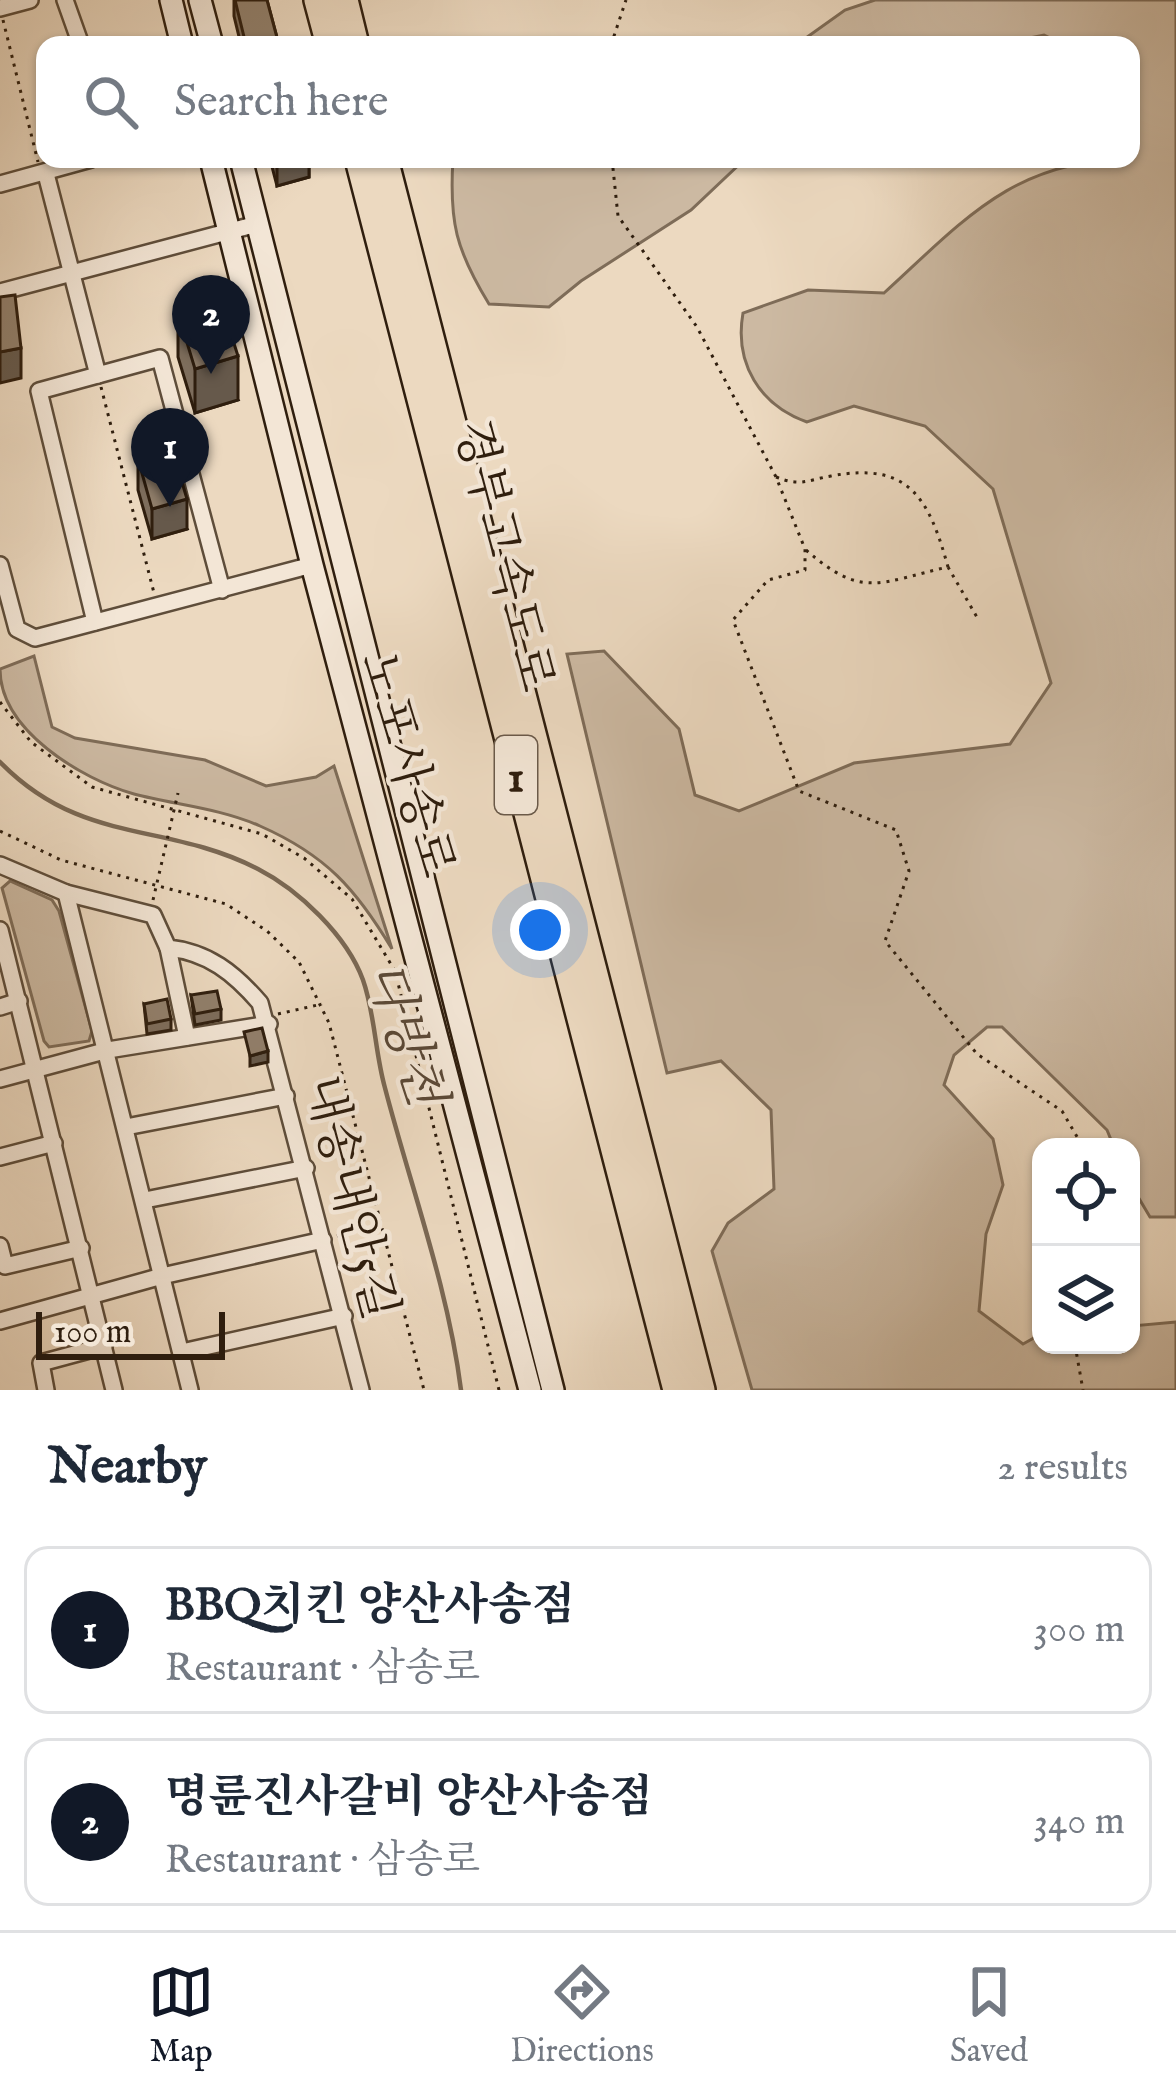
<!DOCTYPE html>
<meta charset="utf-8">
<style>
body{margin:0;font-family:"IM FELL English","Noto Serif KR",serif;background:#f2f2f3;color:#1f2937}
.controls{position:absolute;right:36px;bottom:36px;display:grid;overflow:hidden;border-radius:24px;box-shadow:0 3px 9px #0004}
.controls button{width:108px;height:108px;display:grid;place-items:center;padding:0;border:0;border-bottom:3px solid #e0e1e3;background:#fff;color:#1f2937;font:60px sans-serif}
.scale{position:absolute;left:36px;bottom:30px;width:189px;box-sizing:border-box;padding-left:12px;border:6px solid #2f1e0e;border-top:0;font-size:33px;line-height:42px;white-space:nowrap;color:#2f1e0e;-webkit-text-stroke:9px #f3e6d6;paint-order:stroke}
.you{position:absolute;left:540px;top:930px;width:42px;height:42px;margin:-30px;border:9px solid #fff;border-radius:50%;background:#1a73e8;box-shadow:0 0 0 18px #1a73e833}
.badge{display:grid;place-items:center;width:78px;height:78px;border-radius:50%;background:#111827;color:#fff;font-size:39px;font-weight:700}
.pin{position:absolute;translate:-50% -99px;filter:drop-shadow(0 3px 6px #0008)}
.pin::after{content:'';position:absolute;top:63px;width:42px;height:36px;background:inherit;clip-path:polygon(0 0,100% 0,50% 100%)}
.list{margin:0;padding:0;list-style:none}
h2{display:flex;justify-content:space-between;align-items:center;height:156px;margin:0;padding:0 48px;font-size:51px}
h2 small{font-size:39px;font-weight:400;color:#747a83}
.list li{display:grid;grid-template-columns:78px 1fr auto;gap:36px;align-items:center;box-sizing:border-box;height:168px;margin:0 24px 24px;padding:0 24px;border:3px solid #e0e1e3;border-radius:24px}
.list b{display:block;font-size:45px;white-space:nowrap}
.list p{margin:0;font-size:39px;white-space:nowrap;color:#747a83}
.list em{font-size:39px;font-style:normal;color:#747a83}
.icon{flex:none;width:66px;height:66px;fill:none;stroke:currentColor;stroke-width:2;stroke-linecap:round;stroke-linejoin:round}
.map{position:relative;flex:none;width:1176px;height:1390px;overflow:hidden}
.search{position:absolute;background:#fff;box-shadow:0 3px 9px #0004;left:36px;right:36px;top:36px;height:132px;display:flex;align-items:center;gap:30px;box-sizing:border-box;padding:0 42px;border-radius:24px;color:#747a83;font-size:45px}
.sheet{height:540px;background:#fff}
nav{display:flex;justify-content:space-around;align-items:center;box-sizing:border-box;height:168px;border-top:3px solid #e0e1e3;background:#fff;font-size:33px;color:#747a83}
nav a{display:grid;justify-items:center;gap:6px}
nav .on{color:#111827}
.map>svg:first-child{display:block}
</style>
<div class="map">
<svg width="1176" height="1390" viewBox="0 0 1176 1390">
<rect width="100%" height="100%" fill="#ecd9c0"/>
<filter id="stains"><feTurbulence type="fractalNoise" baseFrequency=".00167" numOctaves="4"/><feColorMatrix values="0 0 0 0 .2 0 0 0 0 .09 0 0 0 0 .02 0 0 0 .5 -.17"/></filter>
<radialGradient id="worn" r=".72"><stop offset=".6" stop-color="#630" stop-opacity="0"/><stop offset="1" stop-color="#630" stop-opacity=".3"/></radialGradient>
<g fill="#ccb9a2" stroke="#7e6c58" stroke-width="3">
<path d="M 875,0 L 1176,0 L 1176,1217 L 1150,1217 L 1131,1185 L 1131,1147 L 1114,1147 L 1107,1130 L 1002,1027 L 987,1027 L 954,1055 L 944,1085 L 993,1139 L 1003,1185 L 986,1234 L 979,1311 L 1023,1344 L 1041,1334 L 1041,1345 L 1131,1345 L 1131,1326 L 1176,1322 L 1176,1390 L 752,1390 L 712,1251 L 728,1223 L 774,1189 L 771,1110 L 721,1061 L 667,1073 L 567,654 L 604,651 L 679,729 L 695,795 L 739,811 L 854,763 L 1010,744 L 1051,683 L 993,489 L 925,426 L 854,406 L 807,422 C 760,405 734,364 743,313 L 808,290 L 884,293 C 964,220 1015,159 1131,159 L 1131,45 L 1064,45 L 1044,35 L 995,45 L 796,45 L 845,10 Z"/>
<path d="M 453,159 L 745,159 L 691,210 L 581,281 L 549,307 L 489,304 C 456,250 449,222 453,159 Z"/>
<path d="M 34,656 L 52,727 L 75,738 L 205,760 L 266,786 L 316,777 L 334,766 L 392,949 C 356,889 326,855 260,826 C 219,808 176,805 134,794 C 81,779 0,730 0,669 Z"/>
<path d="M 10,881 L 52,900 L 59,911 L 92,1031 L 89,1041 L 49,1047 L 44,1041 L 2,888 Z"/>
</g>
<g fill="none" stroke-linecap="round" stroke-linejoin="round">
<path stroke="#7a6854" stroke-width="4.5" d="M 0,762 C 82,846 165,821 258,869 C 299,890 347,936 363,980 C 375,1014 375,1053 385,1088 C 411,1188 448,1287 461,1390"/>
<g stroke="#5e4d3a" stroke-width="20">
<g id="street">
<path d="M 65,0 L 81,45"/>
<path d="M 0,8 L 30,0"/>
<path d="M 46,174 L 98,375"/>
<path d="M 0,184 L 91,159"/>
<path d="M 0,292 L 257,224"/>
<path d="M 0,565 L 17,629 L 35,638 L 312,565"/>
<path d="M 95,622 L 39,391 L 160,358 L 222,590"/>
<path d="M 0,865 L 66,893 L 153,915 L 168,948 C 208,952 234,973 260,1003 L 361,1390"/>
<path d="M 66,893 L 190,1390"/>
<path d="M 0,930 L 114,1390"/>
<path d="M 168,948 L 187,1037"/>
<path d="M 0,1007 L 19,1001"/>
<path d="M 0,1079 L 108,1050 L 269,1024"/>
<path d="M 126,1127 L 286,1096"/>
<path d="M 0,1157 L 54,1143"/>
<path d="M 145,1200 L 306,1168"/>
<path d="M 0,1246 L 5,1266 L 81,1248"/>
<path d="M 0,1321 L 162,1276 L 323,1240"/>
<path d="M 182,1352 L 344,1316"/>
<path d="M 46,1390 L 41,1363 L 104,1346"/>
</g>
</g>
<g stroke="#2f1e0e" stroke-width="26">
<g id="secondary">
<path d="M 171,0 L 182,45"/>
<path d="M 200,0 L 212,45"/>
<path d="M 211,159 L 312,565 L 530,1390"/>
<path d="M 241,159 L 553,1390"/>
</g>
</g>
<g stroke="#2f1e0e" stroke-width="32">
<g id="highway">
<path d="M 318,0 L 330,45"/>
<path d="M 344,0 L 355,45"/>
<path d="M 359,159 L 677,1390"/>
<path d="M 384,159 L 701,1390"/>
</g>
</g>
<g stroke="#2f1e0e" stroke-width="3" stroke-dasharray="3 6" stroke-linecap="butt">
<path d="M 3,20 L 38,162"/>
<path d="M 611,45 L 626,0"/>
<path d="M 612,159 L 618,216 L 697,327 L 776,477 L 805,549 L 805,570 L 768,580 L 733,620 L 799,791 L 896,830 L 909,871 L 885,941 L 977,1054 L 1062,1111 L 1083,1147"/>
<path d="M 101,387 L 154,593"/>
<path d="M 776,477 C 801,487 807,480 831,476 C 910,461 929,499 948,567"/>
<path d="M 806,550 C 863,600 880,582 948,567 L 978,619"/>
<path d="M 0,702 L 31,742 L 92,787 L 262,834 L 304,858 L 352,899 L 395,971 L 499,1390"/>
<path d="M 0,831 L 61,860 L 226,904 L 267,931 L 299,962 L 329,1023 L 424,1390"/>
<path d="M 153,900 L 178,793"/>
<path d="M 278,1014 L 322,1004"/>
<path d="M 337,1236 L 380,1225"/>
<path d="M 1075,1345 L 1083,1390"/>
</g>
<use href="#street" stroke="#f3e6d6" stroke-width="15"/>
<use href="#secondary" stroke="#f3e6d6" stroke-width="21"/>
<use href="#highway" stroke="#ecd9c0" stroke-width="27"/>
</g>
<g fill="#7d6d5c" stroke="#2f1e0e" stroke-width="3">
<path d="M 234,0 L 267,0 L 279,45 L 241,45 L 234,16 Z"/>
<path d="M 270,159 L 309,159 L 309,177 L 277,186 Z"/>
<path d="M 178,313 L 238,400 L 195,413 L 178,357 Z"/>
<path d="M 138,459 L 187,529 L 152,539 L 138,490 Z"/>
<path d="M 191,995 L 221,1009 L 221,1020 L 195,1025 Z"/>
<path d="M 144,1004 L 171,1019 L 171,1030 L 147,1034 Z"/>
</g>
<g fill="#66594b" stroke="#2f1e0e" stroke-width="3">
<path d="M 300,159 L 309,159 L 309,177 L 277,186 L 277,165 Z"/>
<path d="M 21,348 L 21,378 L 0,383 L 0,352 Z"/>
<path d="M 238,356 L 238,400 L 195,413 L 195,369 Z"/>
<path d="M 187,499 L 187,529 L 152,539 L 152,509 Z"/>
<path d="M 268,1051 L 268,1062 L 250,1066 L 250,1056 Z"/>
</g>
<g fill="#917f6b" stroke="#2f1e0e" stroke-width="3">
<path d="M 235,0 L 267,0 L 279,45 L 246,45 Z"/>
<path d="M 275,159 L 300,159 L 277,165 Z"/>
<path d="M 15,295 L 21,348 L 0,352 L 0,297 Z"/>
<path d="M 220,300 L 238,356 L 195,369 L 178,313 Z"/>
<path d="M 172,449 L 187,499 L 152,509 L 138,459 Z"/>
<path d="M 217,991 L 221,1009 L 195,1014 L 191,995 Z"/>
<path d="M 167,999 L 171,1019 L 147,1024 L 144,1004 Z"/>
<path d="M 262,1028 L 268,1051 L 250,1056 L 244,1032 Z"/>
</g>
<g text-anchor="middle" stroke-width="9" stroke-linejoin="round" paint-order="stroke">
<rect fill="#f3e6d6" stroke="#6a5a4a" stroke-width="3" x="495" y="736" width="42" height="78" rx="9"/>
<g font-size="45" font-weight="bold" fill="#2f1e0e">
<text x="516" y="791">1</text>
</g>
<g font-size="48" fill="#2f1e0e" stroke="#f3e6d6">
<text transform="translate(506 555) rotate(76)" y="17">경부고속도로</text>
<text transform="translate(409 764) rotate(74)" y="17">노포사송로</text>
<text transform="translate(353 1197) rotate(76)" y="17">내송내안5길</text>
</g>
<g font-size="51" font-style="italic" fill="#5b4937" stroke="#f3e6d6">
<text transform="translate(407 1033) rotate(72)" y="18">다방천</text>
</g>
</g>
<rect width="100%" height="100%" filter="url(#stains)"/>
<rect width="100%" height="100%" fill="url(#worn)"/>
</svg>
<div class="controls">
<button><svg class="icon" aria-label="locate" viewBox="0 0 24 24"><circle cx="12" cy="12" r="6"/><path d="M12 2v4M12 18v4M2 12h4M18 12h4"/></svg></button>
<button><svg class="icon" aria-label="layers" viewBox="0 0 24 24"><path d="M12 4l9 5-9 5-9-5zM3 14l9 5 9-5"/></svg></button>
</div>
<div class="scale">100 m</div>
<div class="you"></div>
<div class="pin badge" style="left:170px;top:507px">1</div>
<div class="pin badge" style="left:211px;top:374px">2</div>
<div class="search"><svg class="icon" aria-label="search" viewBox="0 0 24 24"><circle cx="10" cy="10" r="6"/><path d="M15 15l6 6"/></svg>Search here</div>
</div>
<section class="sheet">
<h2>Nearby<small>2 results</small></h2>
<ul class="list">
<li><span class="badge">1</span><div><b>BBQ치킨 양산사송점</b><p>Restaurant · 삼송로</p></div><em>300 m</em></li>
<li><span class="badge">2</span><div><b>명륜진사갈비 양산사송점</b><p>Restaurant · 삼송로</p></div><em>340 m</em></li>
</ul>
</section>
<nav>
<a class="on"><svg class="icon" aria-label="map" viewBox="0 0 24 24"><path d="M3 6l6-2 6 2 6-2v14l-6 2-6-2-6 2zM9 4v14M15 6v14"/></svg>Map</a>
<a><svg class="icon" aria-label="directions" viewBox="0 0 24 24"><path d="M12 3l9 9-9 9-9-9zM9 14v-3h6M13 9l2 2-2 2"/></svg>Directions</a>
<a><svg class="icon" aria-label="saved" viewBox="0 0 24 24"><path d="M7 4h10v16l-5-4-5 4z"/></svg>Saved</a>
</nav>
